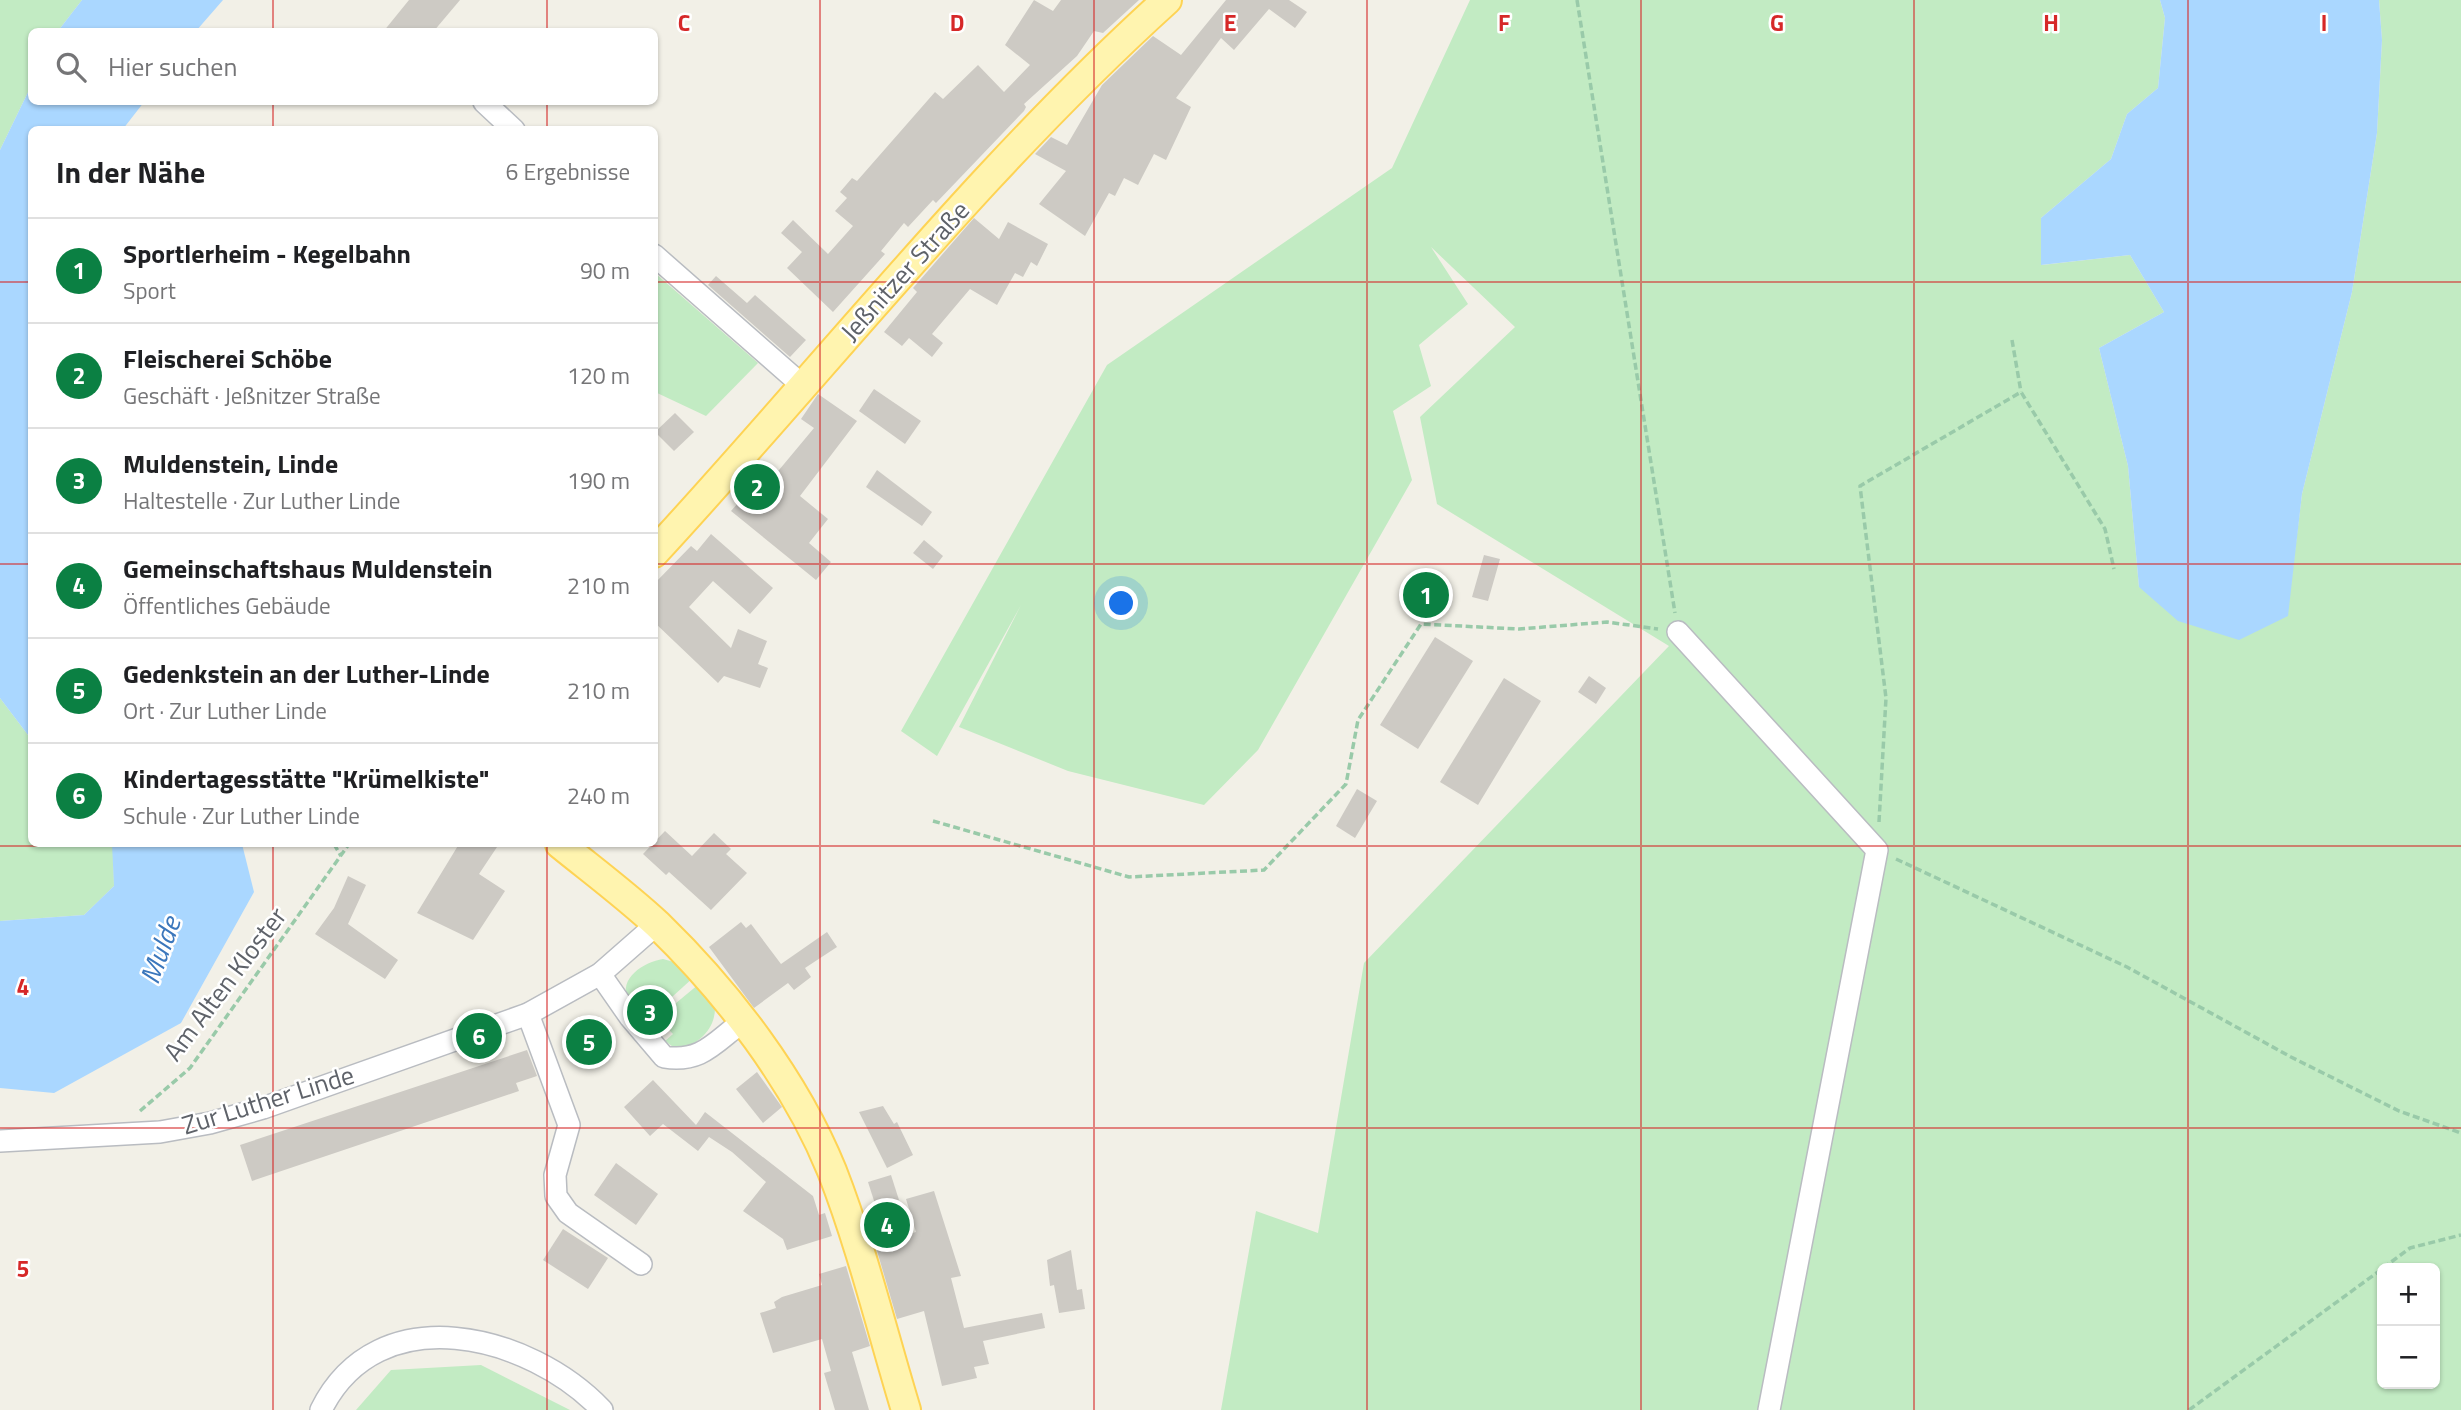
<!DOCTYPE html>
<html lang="de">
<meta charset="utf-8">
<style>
body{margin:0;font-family:"Titillium Web",sans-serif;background:#f2f2f2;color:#202124}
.controls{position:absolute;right:21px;bottom:21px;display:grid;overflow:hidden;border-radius:10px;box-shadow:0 2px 5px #0004}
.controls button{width:63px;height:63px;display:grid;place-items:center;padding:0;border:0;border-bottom:2px solid #e0e0e0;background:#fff;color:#202124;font:35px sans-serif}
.you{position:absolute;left:1122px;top:604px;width:24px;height:24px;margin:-18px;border:5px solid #fff;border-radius:50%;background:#1a73e8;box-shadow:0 0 0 10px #1a73e833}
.badge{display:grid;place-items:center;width:46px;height:46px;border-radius:50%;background:#0b8043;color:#fff;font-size:23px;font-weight:700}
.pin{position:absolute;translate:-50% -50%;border:4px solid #fff;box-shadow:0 2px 7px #0006}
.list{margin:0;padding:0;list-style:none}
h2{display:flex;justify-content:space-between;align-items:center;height:91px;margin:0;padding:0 28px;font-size:30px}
h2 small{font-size:23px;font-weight:400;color:#757577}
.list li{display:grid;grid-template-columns:46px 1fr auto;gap:21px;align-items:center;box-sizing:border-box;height:105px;padding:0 28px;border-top:2px solid #e0e0e0}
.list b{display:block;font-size:26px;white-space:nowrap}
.list p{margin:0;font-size:23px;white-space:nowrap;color:#757577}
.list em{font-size:23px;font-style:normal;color:#757577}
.icon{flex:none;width:38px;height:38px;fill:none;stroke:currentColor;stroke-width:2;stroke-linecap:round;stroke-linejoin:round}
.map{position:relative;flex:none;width:2461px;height:1410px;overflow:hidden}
.search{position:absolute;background:#fff;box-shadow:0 2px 5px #0004;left:28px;top:28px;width:630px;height:77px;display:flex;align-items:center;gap:18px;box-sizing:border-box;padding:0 24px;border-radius:10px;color:#757577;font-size:26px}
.panel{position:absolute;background:#fff;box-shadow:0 2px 5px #0004;left:28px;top:126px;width:630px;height:721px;border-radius:10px}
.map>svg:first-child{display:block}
</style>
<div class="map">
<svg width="2461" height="1410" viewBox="0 0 2461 1410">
<rect width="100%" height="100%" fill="#f2f0e7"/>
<g fill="#c2ebc3" fill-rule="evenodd">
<path d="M 0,0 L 82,0 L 58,31 L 32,32 L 31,86 L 0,150 Z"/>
<path d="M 1470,0 L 2160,0 L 2165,18 L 2158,88 L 2127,114 L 2111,159 L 2041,218 L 2042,265 L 2130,255 L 2164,312 L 2099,348 L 2128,466 L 2139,587 L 2287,616 L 2302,494 L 2352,292 L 2377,133 L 2382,40 L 2379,0 L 2461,0 L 2461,1410 L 1221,1410 L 1256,1211 L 1318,1233 L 1364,963 L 1669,646 L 1437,504 L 1420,417 L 1515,327 L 1431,247 L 1468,304 L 1419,345 L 1431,386 L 1393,411 L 1412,480 L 1258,750 L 1204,805 L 1068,771 L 959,727 L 1021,605 L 937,756 L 901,731 L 1107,365 L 1392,168 ZM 2382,1268 L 2435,1268 L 2435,1384 L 2382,1384 Z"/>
<path d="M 655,273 L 758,363 L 706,416 L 655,392 Z"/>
<path d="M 0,698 L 31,739 L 32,844 L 113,844 L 114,886 L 84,915 L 0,921 Z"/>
<path d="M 663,959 L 681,964 L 694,977 L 651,1016 L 634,996 L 628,1000 C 618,978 644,962 663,959 Z"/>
<path d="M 699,984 L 715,1006 C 716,1029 698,1046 676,1049 L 665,1041 L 673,1034 L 658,1018 Z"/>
<path d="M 481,1365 L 570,1410 L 356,1410 L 391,1370 Z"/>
</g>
<g fill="#aad7ff">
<path d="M 82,0 L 223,0 L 196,31 L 58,31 Z"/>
<path d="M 2160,0 L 2379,0 L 2382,40 L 2377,133 L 2352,292 L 2302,494 L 2288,616 L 2239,640 L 2178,621 L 2139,587 L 2128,466 L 2099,348 L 2164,312 L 2130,255 L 2041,265 L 2041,218 L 2111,159 L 2127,114 L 2158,88 L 2165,18 Z"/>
<path d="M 31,86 L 32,102 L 144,102 L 123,129 L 32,130 L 31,739 L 0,698 L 0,150 Z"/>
<path d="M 112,844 L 242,844 L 254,892 L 181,1023 L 54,1093 L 0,1088 L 0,921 L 84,915 L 114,886 Z"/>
</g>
<g fill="#cdcac4">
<path d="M 409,0 L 460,0 L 433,32 L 383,32 Z"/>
<path d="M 1034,0 L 1053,11 L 1061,0 L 1139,0 L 1103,33 L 1094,31 L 1077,56 L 1024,104 L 1026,107 L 1024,111 L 936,203 L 933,200 L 908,227 L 904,223 L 881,251 L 885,254 L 833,312 L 787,268 L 802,252 L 781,233 L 793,220 L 828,254 L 853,226 L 835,211 L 847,198 L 840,192 L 852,178 L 857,181 L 935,92 L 943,99 L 978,65 L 1004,92 L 1030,65 L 1005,45 Z"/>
<path d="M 1226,0 L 1289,0 L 1307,12 L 1295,28 L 1269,9 L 1234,50 L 1221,38 L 1176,98 L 1191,107 L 1166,160 L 1154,154 L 1138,185 L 1124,178 L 1115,196 L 1109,193 L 1085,236 L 1039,204 L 1066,171 L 1035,154 L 1051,137 L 1067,145 L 1102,85 L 1153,36 L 1181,55 Z"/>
<path d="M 974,218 L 999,239 L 1008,222 L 1048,244 L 1037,266 L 1031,262 L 1023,277 L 1015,273 L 997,305 L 970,289 L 932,334 L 943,343 L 932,357 L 909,338 L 902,346 L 884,332 L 917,292 L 913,288 Z"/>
<path d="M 716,276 L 747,303 L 755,295 L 806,340 L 790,357 L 708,285 Z"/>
<path d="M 874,389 L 921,421 L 905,444 L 859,411 Z"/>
<path d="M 818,394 L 857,421 L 800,496 L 828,519 L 809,543 L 831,562 L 816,580 L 731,511 L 747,493 L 740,487 L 758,464 L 774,476 L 814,428 L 801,419 Z"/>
<path d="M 675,413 L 694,432 L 674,451 L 655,432 Z"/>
<path d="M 877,470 L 932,512 L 922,526 L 866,487 Z"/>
<path d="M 711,534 L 773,588 L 750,614 L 713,581 L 689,607 L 731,648 L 738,629 L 767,641 L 758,664 L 768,668 L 760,688 L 724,676 L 718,683 L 654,622 L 654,584 L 691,546 L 697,551 Z"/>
<path d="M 924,540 L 943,556 L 933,569 L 913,553 Z"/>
<path d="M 1484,555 L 1500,559 L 1488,601 L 1472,597 Z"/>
<path d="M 1435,637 L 1473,661 L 1418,749 L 1380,725 Z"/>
<path d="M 1589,676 L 1606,688 L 1596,704 L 1578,692 Z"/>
<path d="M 1504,678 L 1541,701 L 1478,805 L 1440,782 Z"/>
<path d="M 1357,789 L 1377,801 L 1355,838 L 1336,826 Z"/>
<path d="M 665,831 L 692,856 L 714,833 L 731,849 L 726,854 L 747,873 L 711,910 L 669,872 L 666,875 L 643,854 Z"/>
<path d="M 459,844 L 499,844 L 479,874 L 505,891 L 473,940 L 417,913 Z"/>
<path d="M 348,876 L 366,885 L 348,924 L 398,960 L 385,979 L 315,934 L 334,908 Z"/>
<path d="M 741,922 L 746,928 L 751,924 L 781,964 L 827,932 L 837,947 L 805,968 L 811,977 L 794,990 L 788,983 L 754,1008 L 709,947 Z"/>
<path d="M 527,1050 L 537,1076 L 516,1083 L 519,1091 L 252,1181 L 240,1145 Z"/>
<path d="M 757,1072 L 782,1107 L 763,1123 L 736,1089 Z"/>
<path d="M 653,1080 L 696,1125 L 705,1112 L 813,1196 L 819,1215 L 825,1213 L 832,1236 L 787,1250 L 783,1239 L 743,1211 L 766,1182 L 732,1152 L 709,1137 L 698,1151 L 663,1124 L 650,1136 L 624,1107 Z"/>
<path d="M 883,1106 L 894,1124 L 897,1122 L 913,1155 L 887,1168 L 859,1112 Z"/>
<path d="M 616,1163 L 658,1194 L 636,1225 L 594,1195 Z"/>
<path d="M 891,1175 L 899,1200 L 876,1207 L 868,1182 Z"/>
<path d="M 934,1191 L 961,1276 L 951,1278 L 964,1328 L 1042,1313 L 1045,1328 L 983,1341 L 989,1364 L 974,1367 L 977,1378 L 942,1386 L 924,1311 L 897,1319 L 875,1244 L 916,1232 L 906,1199 Z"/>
<path d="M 563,1229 L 608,1258 L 588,1289 L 543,1260 Z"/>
<path d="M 1071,1250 L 1077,1290 L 1082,1289 L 1085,1309 L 1059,1313 L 1054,1285 L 1050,1286 L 1047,1260 Z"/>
<path d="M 846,1266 L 870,1346 L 852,1352 L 869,1410 L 835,1410 L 824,1373 L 831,1371 L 822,1339 L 773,1353 L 760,1313 L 776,1308 L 774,1302 L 782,1297 L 822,1285 L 819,1274 Z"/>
</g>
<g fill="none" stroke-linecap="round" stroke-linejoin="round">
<g stroke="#b9bcc1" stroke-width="24">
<g id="minor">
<path d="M 484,102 L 514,130"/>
<path d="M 654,255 L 803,386"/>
<path d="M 1678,632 L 1877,850 L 1769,1410"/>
<path d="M 600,974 L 630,1017 L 664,1057 C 701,1063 714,1043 742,1022"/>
<path d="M 528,1014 L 569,1125 L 555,1175 L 556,1196 L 568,1213 L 641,1264"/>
<path d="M 0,1141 L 160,1132 L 210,1123 L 263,1108 L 528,1014 L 600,974 L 657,924"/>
<path d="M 321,1410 C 378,1295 530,1334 602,1410"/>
</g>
</g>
<g stroke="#fed354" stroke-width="32">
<g id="major">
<path d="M 654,553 C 825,368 980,169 1167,0"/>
<path d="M 560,844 C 592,870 627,896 658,925 C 728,993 795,1080 832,1171 C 862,1248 882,1331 906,1410"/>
</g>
</g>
<g stroke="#99caa9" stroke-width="3.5" stroke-dasharray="7 3.5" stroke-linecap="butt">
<path d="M 1577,0 L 1675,613"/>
<path d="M 2012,340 L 2021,392"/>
<path d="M 933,821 L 1129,877 L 1264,870 L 1346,784 L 1358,720 L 1421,624 L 1519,629 L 1607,622 L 1658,629"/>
<path d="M 1879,822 L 1886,698 L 1860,486 L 2021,392 L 2105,529 L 2114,569"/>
<path d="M 334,844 L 341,856"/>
<path d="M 1896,859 L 2127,967 L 2291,1057 L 2399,1111 L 2461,1133"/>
<path d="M 140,1111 L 190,1068 L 349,844"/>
<path d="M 2383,1268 L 2410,1248 L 2461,1235"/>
<path d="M 2189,1410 L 2382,1269"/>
</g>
<use href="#minor" stroke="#fff" stroke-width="21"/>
<use href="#major" stroke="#fff4af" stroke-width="28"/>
</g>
<path fill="none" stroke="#d62828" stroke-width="2" stroke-opacity="0.55" d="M 273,0 L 273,32M 547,0 L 547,32M 820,0 L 820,1410M 1094,0 L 1094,1410M 1367,0 L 1367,1410M 1641,0 L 1641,1410M 1914,0 L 1914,1410M 2188,0 L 2188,1410M 273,102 L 273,130M 547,102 L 547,130M 0,282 L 32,282M 654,282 L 2461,282M 0,564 L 32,564M 654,564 L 2461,564M 273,844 L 273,1410M 547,844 L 547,1410M 0,846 L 2461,846M 0,1128 L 2461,1128"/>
<g text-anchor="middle" stroke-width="5" stroke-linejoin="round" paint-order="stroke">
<g font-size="26" fill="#5e6269" stroke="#fff">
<text transform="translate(905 271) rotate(-48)" y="9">Jeßnitzer Straße</text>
<text transform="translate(225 984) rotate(-53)" y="9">Am Alten Kloster</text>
<text transform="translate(268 1100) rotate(-17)" y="9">Zur Luther Linde</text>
</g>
<g font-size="28" font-style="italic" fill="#3b77bc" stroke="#fff">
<text transform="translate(160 950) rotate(-70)" y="10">Mulde</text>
</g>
</g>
<g font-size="23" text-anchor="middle" font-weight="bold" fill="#d62828" stroke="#fff" stroke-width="5" stroke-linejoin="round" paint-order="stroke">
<text x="684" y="31">C</text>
<text x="957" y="31">D</text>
<text x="1230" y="31">E</text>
<text x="1504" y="31">F</text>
<text x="1777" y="31">G</text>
<text x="2051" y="31">H</text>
<text x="2324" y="31">I</text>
<text x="23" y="995">4</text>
<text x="23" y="1277">5</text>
</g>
</svg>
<div class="controls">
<button>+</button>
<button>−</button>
</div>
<div class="you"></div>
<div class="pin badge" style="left:1426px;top:595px">1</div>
<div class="pin badge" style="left:757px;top:487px">2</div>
<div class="pin badge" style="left:650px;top:1012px">3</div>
<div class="pin badge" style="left:887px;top:1225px">4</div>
<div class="pin badge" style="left:589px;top:1042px">5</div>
<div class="pin badge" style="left:479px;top:1036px">6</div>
<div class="search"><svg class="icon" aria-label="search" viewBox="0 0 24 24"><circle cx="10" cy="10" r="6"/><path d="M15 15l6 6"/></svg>Hier suchen</div>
<section class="panel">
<h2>In der Nähe<small>6 Ergebnisse</small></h2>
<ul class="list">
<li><span class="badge">1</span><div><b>Sportlerheim - Kegelbahn</b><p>Sport</p></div><em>90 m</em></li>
<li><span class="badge">2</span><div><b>Fleischerei Schöbe</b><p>Geschäft · Jeßnitzer Straße</p></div><em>120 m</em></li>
<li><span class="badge">3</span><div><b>Muldenstein, Linde</b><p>Haltestelle · Zur Luther Linde</p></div><em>190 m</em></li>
<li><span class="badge">4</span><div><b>Gemeinschaftshaus Muldenstein</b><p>Öffentliches Gebäude</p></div><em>210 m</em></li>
<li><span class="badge">5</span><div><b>Gedenkstein an der Luther-Linde</b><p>Ort · Zur Luther Linde</p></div><em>210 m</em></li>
<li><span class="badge">6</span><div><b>Kindertagesstätte &quot;Krümelkiste&quot;</b><p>Schule · Zur Luther Linde</p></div><em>240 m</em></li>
</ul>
</section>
</div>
